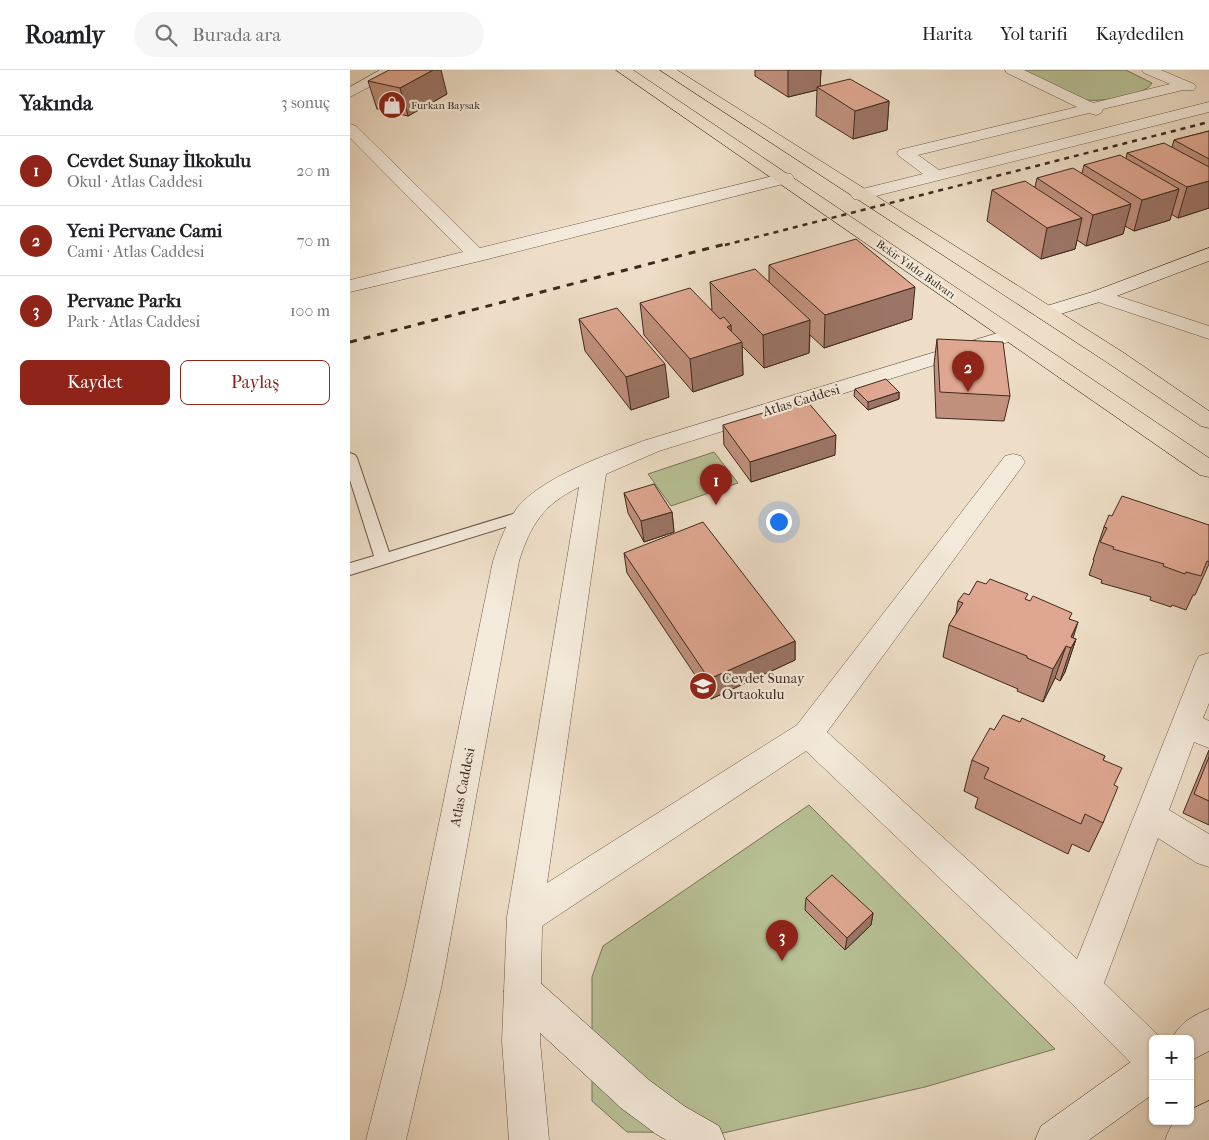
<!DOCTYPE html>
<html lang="tr">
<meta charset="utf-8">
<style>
body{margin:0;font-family:"IM FELL French Canon",serif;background:#f6f6f6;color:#202124}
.controls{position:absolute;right:15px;bottom:15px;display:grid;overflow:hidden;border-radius:8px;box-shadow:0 1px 4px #0004}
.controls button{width:45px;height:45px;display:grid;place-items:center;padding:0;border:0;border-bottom:1px solid #e0e0e0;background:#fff;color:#202124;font:25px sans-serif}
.you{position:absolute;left:428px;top:451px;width:18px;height:18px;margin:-12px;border:4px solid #fff;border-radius:50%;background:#1a73e8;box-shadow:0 0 0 8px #1a73e833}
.badge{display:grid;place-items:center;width:32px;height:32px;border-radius:50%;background:#8f2418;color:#fff;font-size:16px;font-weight:700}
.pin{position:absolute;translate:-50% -41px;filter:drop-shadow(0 1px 2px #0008)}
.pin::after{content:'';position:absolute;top:26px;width:18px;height:15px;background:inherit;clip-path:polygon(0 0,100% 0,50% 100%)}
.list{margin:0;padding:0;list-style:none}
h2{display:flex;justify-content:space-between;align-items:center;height:65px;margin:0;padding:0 20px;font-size:21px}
h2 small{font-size:16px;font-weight:400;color:#757577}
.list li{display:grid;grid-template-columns:32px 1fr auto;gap:15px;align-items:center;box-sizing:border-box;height:70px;padding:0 20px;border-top:1px solid #e0e0e0}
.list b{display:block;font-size:19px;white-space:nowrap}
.list p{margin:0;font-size:16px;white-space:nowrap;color:#757577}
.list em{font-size:16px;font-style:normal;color:#757577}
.actions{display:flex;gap:10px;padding:15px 20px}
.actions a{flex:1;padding:11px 0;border:1px solid #8f2418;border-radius:8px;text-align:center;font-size:18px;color:#8f2418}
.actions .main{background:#8f2418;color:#fff}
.icon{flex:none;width:28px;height:28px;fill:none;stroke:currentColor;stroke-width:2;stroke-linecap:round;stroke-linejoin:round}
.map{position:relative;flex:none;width:859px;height:1070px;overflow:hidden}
header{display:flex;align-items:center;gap:30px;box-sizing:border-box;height:70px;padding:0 25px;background:#fff;border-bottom:1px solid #e0e0e0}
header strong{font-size:24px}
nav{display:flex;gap:28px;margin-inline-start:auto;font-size:18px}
.search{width:350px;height:45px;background:#f6f6f6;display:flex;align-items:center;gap:12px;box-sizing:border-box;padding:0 18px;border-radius:28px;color:#757577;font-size:19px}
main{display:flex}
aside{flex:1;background:#fff}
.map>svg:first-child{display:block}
</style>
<header>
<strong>Roamly</strong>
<div class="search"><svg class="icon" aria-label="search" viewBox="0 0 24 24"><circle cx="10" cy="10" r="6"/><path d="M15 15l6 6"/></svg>Burada ara</div>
<nav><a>Harita</a><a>Yol tarifi</a><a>Kaydedilen</a></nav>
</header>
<main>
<aside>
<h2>Yakında<small>3 sonuç</small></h2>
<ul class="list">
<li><span class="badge">1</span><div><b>Cevdet Sunay İlkokulu</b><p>Okul · Atlas Caddesi</p></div><em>20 m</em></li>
<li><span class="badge">2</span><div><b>Yeni Pervane Cami</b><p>Cami · Atlas Caddesi</p></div><em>70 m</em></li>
<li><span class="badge">3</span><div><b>Pervane Parkı</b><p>Park · Atlas Caddesi</p></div><em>100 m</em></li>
</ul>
<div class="actions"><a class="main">Kaydet</a><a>Paylaş</a></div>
</aside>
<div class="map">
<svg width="859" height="1070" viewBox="0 0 859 1070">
<rect width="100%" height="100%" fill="#eedec7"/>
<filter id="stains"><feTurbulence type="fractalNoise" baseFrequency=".004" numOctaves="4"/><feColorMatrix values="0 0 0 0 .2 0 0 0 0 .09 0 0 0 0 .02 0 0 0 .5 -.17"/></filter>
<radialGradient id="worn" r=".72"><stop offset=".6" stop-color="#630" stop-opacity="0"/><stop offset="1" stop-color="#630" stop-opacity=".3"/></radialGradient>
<g fill="#b8c196" stroke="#7b755a">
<path d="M 667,0 L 776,0 L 802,13 C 796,26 749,32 735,30 Z"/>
<path d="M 364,382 L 388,413 L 321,436 L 298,404 Z"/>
<path d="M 459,735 L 705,979 L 575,1017 L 373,1063 L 277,1062 L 242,1031 L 242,907 L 253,876 Z"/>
</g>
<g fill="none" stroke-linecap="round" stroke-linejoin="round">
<g stroke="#6a5648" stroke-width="2">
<path id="lane" d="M 0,383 L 5,385 L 7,388 L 39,482 L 176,440 L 181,441 L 183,445 L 181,449 L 0,505 L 0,493 L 24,486 L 0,410 Z"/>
</g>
<g stroke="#6a5648" stroke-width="1">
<g id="street">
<path d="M 30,0 L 48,0 L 46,3 L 0,27 L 0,17 Z"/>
<path d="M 655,0 L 674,0 L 743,33 L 820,14 L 794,3 L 792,0 L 811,0 L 844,14 L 846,17 L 844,20 L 833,20 L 753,39 L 751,43 L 746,45 L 739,43 L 568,85 L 589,100 L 859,32 L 859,42 L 510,130 L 504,129 L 501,125 L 504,121 L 573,104 L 549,86 L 547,83 L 549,80 L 727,37 L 657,3 Z"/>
<path d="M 0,54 L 6,56 L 130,178 L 435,103 L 441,104 L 444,108 L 441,112 L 134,190 L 0,222 L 0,210 L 113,182 L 0,68 Z"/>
<path d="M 749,220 L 859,256 L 859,269 L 742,230 L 739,226 L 742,222 Z"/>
<path d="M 661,259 L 668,261 L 671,265 L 668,269 L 309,381 L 256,404 L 197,813 L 447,655 L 655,386 L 663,384 L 671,386 L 675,392 L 671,398 L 477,662 L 727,889 L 845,594 L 849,586 L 859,583 L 859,633 L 853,648 L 859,651 L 859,678 L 844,672 L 819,740 L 859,764 L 859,797 L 847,793 L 808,768 L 754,913 L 812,969 L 803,969 L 803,1006 L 789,1001 L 720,932 L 456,681 L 192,856 L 190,971 L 199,1070 L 159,1070 L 152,971 L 157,847 L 229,417 C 193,435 181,454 169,491 L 92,914 L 56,1070 L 16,1070 L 56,914 L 143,491 C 149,473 156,454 167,438 C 192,407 256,385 293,371 Z"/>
</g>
</g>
<g stroke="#3e291e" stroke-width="1">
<g id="secondary">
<path d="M 859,178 L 859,191 L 756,230 L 694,249 L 687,247 L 684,243 L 687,239 L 742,222 Z"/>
<path d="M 172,903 L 185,908 L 299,1010 L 334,1036 L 369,1056 L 375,1070 L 316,1070 L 306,1064 L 271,1038 L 159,934 L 154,921 L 159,908 Z"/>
<path d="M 859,939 L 859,981 L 840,991 L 840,969 L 822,969 C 829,953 844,945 859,939 Z"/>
<path d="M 803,981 L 803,1024 L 739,1070 L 685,1070 L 691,1056 L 789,986 Z"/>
<path d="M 859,1031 L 859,1070 L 815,1070 C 822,1053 822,1051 840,1051 L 840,1040 Z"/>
</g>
</g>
<g stroke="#3e291e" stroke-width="1">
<g id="primary">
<path d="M 266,0 L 283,0 L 859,388 L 859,407 L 850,405 Z"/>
<path d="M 310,0 L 327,0 L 774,283 L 859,341 L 859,358 L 851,356 L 758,293 Z"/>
</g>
</g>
<use href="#lane" fill="#f4eadb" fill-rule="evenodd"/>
<use href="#street" fill="#f4eadb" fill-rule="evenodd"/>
<use href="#secondary" fill="#f4eadb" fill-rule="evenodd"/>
<use href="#primary" fill="#eedec7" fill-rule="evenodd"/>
<path stroke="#3e291e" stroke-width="2.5" stroke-dasharray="5 5" stroke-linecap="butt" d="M 375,175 L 859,52"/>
<path stroke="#3e291e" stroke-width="3" stroke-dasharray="7 7" stroke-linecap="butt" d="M 0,272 L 379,173"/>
</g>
<g fill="#c0907d" stroke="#3e291e">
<path d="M 405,0 L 471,0 L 470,17 L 539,31 L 537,60 L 503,69 L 466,46 L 467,20 L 438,27 L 405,6 Z"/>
<path d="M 18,11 L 97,24 L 58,46 L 27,39 Z"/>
<path d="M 859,61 L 859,138 L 828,148 L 821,144 L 820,150 L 784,161 L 775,156 L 773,164 L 736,176 L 727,170 L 725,179 L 691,189 L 637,151 L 642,120 L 685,117 L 687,108 L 732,103 L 734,95 L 776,89 L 777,83 L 822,77 L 824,70 Z"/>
<path d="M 419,195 L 562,249 L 474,278 L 460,265 L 459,283 L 414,298 L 392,276 L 393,305 L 343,322 L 294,265 L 290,233 L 362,240 L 360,212 L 419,212 Z"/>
<path d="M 229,249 L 319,327 L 281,340 L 235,281 Z"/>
<path d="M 587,269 L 660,326 L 654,351 L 586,348 L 584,294 Z"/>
<path d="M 505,319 L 549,322 L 549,329 L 518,340 L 504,326 Z"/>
<path d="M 373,355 L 485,385 L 401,412 L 374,375 Z"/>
<path d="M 274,423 L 322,442 L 324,462 L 294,472 L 278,443 Z"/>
<path d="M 762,446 L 859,455 L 859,494 L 845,525 L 843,525 L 836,540 L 822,535 L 821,537 L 800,530 L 801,527 L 751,513 L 752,510 L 739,505 L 744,490 L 743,490 L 754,457 Z"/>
<path d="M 274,483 L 445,571 L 445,590 L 361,629 L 277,503 Z"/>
<path d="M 619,525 L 677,530 L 720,549 L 723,568 L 726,569 L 715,602 L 710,611 L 705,608 L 693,632 L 667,621 L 668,619 L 593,587 L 599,555 L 606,544 L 608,531 Z"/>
<path d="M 670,652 L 755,686 L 753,690 L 764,715 L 753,753 L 739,782 L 722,774 L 718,784 L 625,738 L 628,728 L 614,721 L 622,690 Z"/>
<path d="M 859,680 L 859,755 L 833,743 Z"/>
<path d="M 456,828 L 523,843 L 521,855 L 495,880 L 455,840 Z"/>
</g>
<g fill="#9c7566" stroke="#3e291e">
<path d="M 83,0 L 91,0 L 97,24 L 58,46 L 50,18 Z"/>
<path d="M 438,0 L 471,0 L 470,19 L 467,17 L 467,20 L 438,27 Z"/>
<path d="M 539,31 L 537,60 L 503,69 L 505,41 Z"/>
<path d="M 859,111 L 859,138 L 828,148 L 837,117 Z"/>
<path d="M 829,119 L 820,150 L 784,161 L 792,130 Z"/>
<path d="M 781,134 L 773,164 L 736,176 L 743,145 Z"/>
<path d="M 732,148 L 725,179 L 691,189 L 697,158 Z"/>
<path d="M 565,217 L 562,249 L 474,278 L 475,245 Z"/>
<path d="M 460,250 L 459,283 L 414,298 L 413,265 Z"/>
<path d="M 381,255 L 382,275 L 392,272 L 393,305 L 343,322 L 340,289 L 377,257 Z"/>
<path d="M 315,294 L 319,327 L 281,340 L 276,307 Z"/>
<path d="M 549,322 L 549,329 L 518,340 L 518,332 Z"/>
<path d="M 486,365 L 485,385 L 401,412 L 400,392 Z"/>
<path d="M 322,442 L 324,462 L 294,472 L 291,451 Z"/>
<path d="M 728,552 L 720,578 L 721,567 Z"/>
<path d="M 726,569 L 715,602 L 710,611 L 721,578 Z"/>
<path d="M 445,571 L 445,590 L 361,629 L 359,609 Z"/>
<path d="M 716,576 L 705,608 L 693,632 L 703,599 Z"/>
<path d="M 523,843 L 521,855 L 495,880 L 497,868 Z"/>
</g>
<g fill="#dfa791" stroke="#3e291e">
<path d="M 39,0 L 83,0 L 50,18 L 18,11 Z"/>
<path d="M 500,9 L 539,31 L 505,41 L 467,17 Z"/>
<path d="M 859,61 L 859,89 L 824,70 Z"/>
<path d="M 814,73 L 859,97 L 859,111 L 837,117 L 777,83 Z"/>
<path d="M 770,85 L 829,119 L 792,130 L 734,95 Z"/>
<path d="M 723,98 L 781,134 L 743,145 L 687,108 Z"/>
<path d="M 675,111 L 732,148 L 697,158 L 642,120 Z"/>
<path d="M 506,169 L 565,217 L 475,245 L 419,195 Z"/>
<path d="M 405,199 L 460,250 L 413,265 L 360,212 Z"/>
<path d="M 340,218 L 370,249 L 374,247 L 381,255 L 377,257 L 392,272 L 340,289 L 290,233 Z"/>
<path d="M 267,238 L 315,294 L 276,307 L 229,249 Z"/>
<path d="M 587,269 L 653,272 L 660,326 L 590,322 Z"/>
<path d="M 536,309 L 549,322 L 518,332 L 505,319 Z"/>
<path d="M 456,330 L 486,365 L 400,392 L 373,355 Z"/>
<path d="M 304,414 L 322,442 L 291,451 L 274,423 Z"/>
<path d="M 772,426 L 859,455 L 859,492 L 857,491 L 851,506 L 836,502 L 835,504 L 813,496 L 814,494 L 763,479 L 764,477 L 750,472 L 757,458 L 754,457 L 759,445 L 762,446 Z"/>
<path d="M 353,452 L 445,571 L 359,609 L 274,483 Z"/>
<path d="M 640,509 L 678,524 L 675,529 L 680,531 L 683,526 L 722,543 L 719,549 L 728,552 L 721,567 L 726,569 L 721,578 L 716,576 L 703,599 L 677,588 L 677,586 L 599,555 L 613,533 L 608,531 L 614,523 L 619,525 L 627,511 L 636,514 Z"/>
<path d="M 653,645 L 670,652 L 672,648 L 755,686 L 753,690 L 772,698 L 764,715 L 768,717 L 753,753 L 735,744 L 731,754 L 634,708 L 639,698 L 622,690 L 640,658 L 644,660 Z"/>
<path d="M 859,687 L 859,731 L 844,724 Z"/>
<path d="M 482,805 L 523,843 L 497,868 L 456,828 Z"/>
</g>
<defs>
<g id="shop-disc" transform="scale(1.4375)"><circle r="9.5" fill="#8f2418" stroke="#f4eadb"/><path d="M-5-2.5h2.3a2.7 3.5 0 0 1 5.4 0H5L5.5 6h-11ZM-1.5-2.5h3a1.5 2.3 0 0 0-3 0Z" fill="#fff"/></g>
<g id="school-disc" transform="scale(1.4375)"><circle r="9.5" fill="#8f2418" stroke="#f4eadb"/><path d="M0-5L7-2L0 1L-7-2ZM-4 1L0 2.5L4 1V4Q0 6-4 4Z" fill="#fff"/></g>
</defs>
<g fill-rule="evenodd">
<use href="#shop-disc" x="42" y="35"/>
<use href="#school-disc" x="353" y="616"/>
</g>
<g text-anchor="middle" stroke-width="4.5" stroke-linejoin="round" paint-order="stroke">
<g font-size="11" fill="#3e291e" stroke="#f4eadb" text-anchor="start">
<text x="61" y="39">Furkan Baysak</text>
</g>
<g font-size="11" fill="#3e291e" stroke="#f4eadb">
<text transform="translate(566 199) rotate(35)" y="4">Bekir Yıldız Bulvarı</text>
</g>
<g font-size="14" fill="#3e291e" stroke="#f4eadb">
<text transform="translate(451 330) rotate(-17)" y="5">Atlas Caddesi</text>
<text transform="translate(112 717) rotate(-79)" y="5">Atlas Caddesi</text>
</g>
<g font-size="14" fill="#3e291e" stroke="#f4eadb" text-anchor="start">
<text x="372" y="613">Cevdet Sunay<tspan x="372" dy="16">Ortaokulu</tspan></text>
</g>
</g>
<rect width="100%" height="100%" filter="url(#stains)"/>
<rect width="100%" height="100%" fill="url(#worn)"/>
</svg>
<div class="controls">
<button>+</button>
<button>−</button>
</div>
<div class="you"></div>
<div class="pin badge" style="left:366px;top:435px">1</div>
<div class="pin badge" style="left:618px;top:322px">2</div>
<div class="pin badge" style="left:432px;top:891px">3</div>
</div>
</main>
